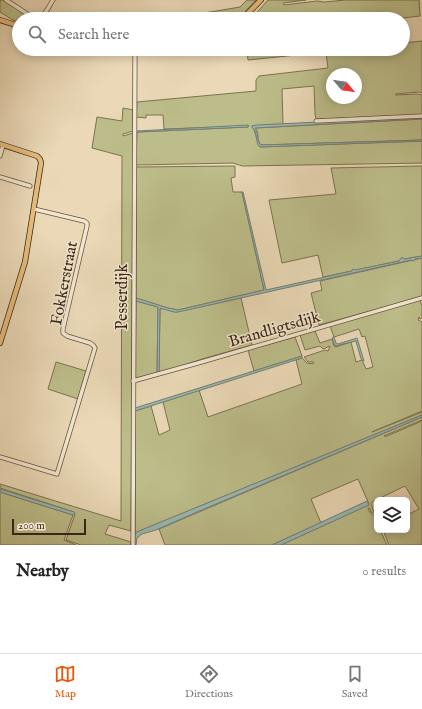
<!DOCTYPE html>
<style>
body{margin:0;font-family:"IM FELL English",serif;background:#f6f6f6;color:#222}
.controls{position:absolute;right:12px;bottom:12px;display:grid;overflow:hidden;border-radius:6px;box-shadow:0 2px 10px #0003}
.controls button{width:36px;height:36px;display:grid;place-items:center;padding:0;border:0;border-bottom:1px solid #e0e0e0;background:#fff;color:#222;font:20px sans-serif}
.compass{position:absolute;left:326px;top:68px;width:36px;height:36px;border-radius:50%;background:#fff;box-shadow:0 2px 10px #0003;rotate:119deg}
.scale{position:absolute;left:12px;bottom:10px;width:74px;box-sizing:border-box;padding-left:4px;border:2px solid #3b2715;border-top:0;font-size:11px;line-height:14px;white-space:nowrap;color:#3b2715;-webkit-text-stroke:3px #f1e6d0;paint-order:stroke}
.list{margin:0;padding:0;list-style:none}
h2{display:flex;justify-content:space-between;align-items:center;height:52px;margin:0;padding:0 16px;font-size:17px}
h2 small{font-size:13px;font-weight:400;color:#767676}
.icon{flex:none;width:22px;height:22px;fill:none;stroke:currentColor;stroke-width:2;stroke-linecap:round;stroke-linejoin:round}
.map{position:relative;flex:none;width:422px;height:545px;overflow:hidden}
.search{position:absolute;background:#fff;box-shadow:0 2px 10px #0003;left:12px;right:12px;top:12px;height:44px;display:flex;align-items:center;gap:10px;box-sizing:border-box;padding:0 14px;border-radius:22px;color:#767676;font-size:15px}
.sheet{height:108px;background:#fff}
nav{display:flex;justify-content:space-around;align-items:center;box-sizing:border-box;height:56px;border-top:1px solid #e0e0e0;background:#fff;font-size:11px;color:#767676}
nav a{display:grid;justify-items:center;gap:2px}
nav .on{color:#ea580c}
.map>svg:first-child{display:block}
</style>
<div class="map">
<svg width="422" height="545" viewBox="0 0 422 545">
<rect width="100%" height="100%" fill="#ead8b6"/>
<filter id="stains"><feTurbulence type="fractalNoise" baseFrequency=".005" numOctaves="4"/><feColorMatrix values="0 0 0 0 .2 0 0 0 0 .09 0 0 0 0 .02 0 0 0 .5 -.17"/></filter>
<radialGradient id="worn" r=".72"><stop offset=".6" stop-color="#630" stop-opacity="0"/><stop offset="1" stop-color="#630" stop-opacity=".3"/></radialGradient>
<g fill="#bcbd8a" stroke="#7c7250" fill-rule="evenodd">
<path d="M 0,0 L 4,0 L 34,19 L 19,19 L 19,22 L 13,20 L 0,12 Z"/>
<path d="M 247,0 L 256,0 L 244,13 L 236,19 L 169,19 L 240,7 Z"/>
<path d="M 268,0 L 306,0 L 283,3 L 284,5 L 317,1 L 324,2 L 346,0 L 419,0 L 420,16 L 395,19 L 251,19 Z"/>
<path d="M 422,41 L 422,93 L 419,92 L 395,94 L 396,95 L 417,94 L 422,95 L 422,115 L 317,119 L 316,119 L 315,114 L 314,86 L 282,89 L 283,124 L 252,126 C 256,132 256,139 259,146 L 260,147 L 422,141 L 422,163 L 242,166 L 233,163 L 136,165 L 137,132 L 248,127 L 249,126 L 164,129 L 163,115 L 146,115 L 146,118 L 136,117 L 137,102 L 256,91 L 256,80 L 259,76 L 328,68 L 326,52 L 248,60 L 247,49 L 403,49 L 403,43 ZM 332,74 L 356,74 L 356,98 L 332,98 Z"/>
<path d="M 123,108 L 133,110 L 133,131 L 123,134 L 123,136 L 133,133 L 131,531 L 109,525 L 105,534 L 131,542 L 131,545 L 81,545 L 66,540 L 75,514 L 74,512 L 0,488 L 0,484 L 121,521 L 122,156 L 92,148 L 97,117 L 122,121 Z"/>
<path d="M 422,119 L 422,140 L 261,145 C 256,140 260,133 255,128 Z"/>
<path d="M 235,166 L 235,177 L 231,178 L 233,192 L 242,192 L 264,290 L 178,310 L 168,308 L 136,298 L 136,167 Z"/>
<path d="M 422,166 L 422,256 L 404,259 L 402,258 L 399,261 L 323,277 L 318,255 L 282,263 L 269,200 L 336,194 L 331,168 Z"/>
<path d="M 422,258 L 422,297 L 319,325 L 311,293 L 322,290 L 320,281 Z"/>
<path d="M 241,298 L 252,345 L 202,359 L 157,374 L 135,378 L 136,301 L 158,307 L 157,373 L 159,372 L 160,308 L 176,312 Z"/>
<path d="M 422,299 L 420,300 L 422,306 L 422,318 L 420,319 L 419,317 L 418,320 L 422,322 L 422,411 L 372,432 L 422,412 L 422,415 L 135,533 L 135,411 L 151,406 L 159,435 L 170,430 L 163,402 L 199,390 L 208,417 L 302,384 L 296,360 L 302,358 L 307,363 L 313,364 L 314,362 L 308,362 L 304,357 L 325,350 L 328,351 L 330,346 L 323,349 L 320,346 L 305,350 L 300,335 L 315,331 L 320,343 L 332,339 L 334,346 L 336,347 L 351,342 L 356,362 L 362,360 L 366,369 L 373,367 L 365,336 L 362,337 L 359,329 L 334,337 L 330,326 Z"/>
<path d="M 295,337 L 302,356 L 254,371 L 248,350 Z"/>
<path d="M 56,362 L 86,371 L 78,399 L 48,389 Z"/>
<path d="M 422,417 L 422,420 L 384,436 L 387,436 L 422,421 L 422,545 L 389,545 L 383,530 L 407,530 L 407,515 L 419,509 L 405,486 L 372,502 L 372,507 L 375,514 L 371,512 L 370,509 L 368,508 C 369,513 371,513 374,516 C 377,520 377,525 377,530 L 380,530 L 387,545 L 281,545 L 369,504 L 358,479 L 311,499 L 321,523 L 272,545 L 165,545 L 159,529 Z"/>
<path d="M 0,492 L 73,515 L 64,540 L 76,545 L 0,545 Z"/>
</g>
<g fill="#99b9b4" stroke="#737f74">
<path d="M 422,117 L 422,119 L 255,128 C 259,133 256,140 261,145 L 422,140 L 422,141 L 261,147 L 258,145 L 255,131 L 252,127 L 252,126 L 257,125 Z"/>
<path d="M 248,125 L 248,127 L 137,132 L 137,131 Z"/>
<path d="M 242,192 L 243,192 L 266,290 L 352,271 L 353,269 L 355,270 L 399,261 L 402,257 L 404,259 L 422,256 L 422,258 L 415,259 L 414,261 L 411,260 L 178,312 L 174,312 L 160,308 L 159,372 L 157,373 L 158,307 L 136,301 L 136,298 L 168,308 L 178,310 L 264,290 Z"/>
<path d="M 334,337 L 336,343 L 338,344 L 357,338 L 364,361 L 361,359 L 356,341 L 335,346 L 332,338 Z"/>
<path d="M 302,356 L 302,358 L 135,411 L 135,408 Z"/>
<path d="M 422,415 L 422,417 L 197,512 L 156,530 L 142,534 L 137,538 L 136,545 L 134,545 L 135,533 L 139,531 Z"/>
<path d="M 0,489 L 74,512 L 75,514 L 73,515 L 0,492 Z"/>
<path d="M 367,501 L 369,505 L 281,545 L 272,545 Z"/>
</g>
<g fill="none" stroke-linecap="round" stroke-linejoin="round">
<g stroke="#67533d" stroke-width="5">
<g id="minor">
<path d="M 6,0 L 32,17 C 43,21 48,8 53,0"/>
<path d="M 316,121 L 422,116"/>
<path d="M 0,156 L 3,145"/>
<path d="M 0,177 L 30,186"/>
<path d="M 133,381 L 198,363 L 422,298"/>
<path d="M 0,457 L 57,474 L 95,348 L 93,345 L 90,343 L 67,336 L 63,333 L 63,329 L 87,226 L 87,223 L 84,221 L 34,209"/>
<path d="M 133,545 L 135,49"/>
</g>
</g>
<g stroke="#3b2715" stroke-width="6">
<g id="major">
<path d="M 242,19 L 261,0"/>
<path d="M 0,20 L 19,26"/>
<path d="M 0,144 L 37,156 L 40,159 L 41,163 L 25,262 L 0,343"/>
</g>
</g>
<use href="#minor" stroke="#f1e6d0" stroke-width="3.5"/>
<use href="#major" stroke="#e5bc7b" stroke-width="4.5"/>
</g>
<g text-anchor="middle" stroke-width="3" stroke-linejoin="round" paint-order="stroke">
<g font-size="16" fill="#3b2715" stroke="#f1e6d0">
<text transform="translate(63 283) rotate(-79)" y="6">Fokkerstraat</text>
<text transform="translate(121 297) rotate(-90)" y="6">Pesserdijk</text>
<text transform="translate(274 328) rotate(-16)" y="6">Brandligtsdijk</text>
</g>
</g>
<rect width="100%" height="100%" filter="url(#stains)"/>
<rect width="100%" height="100%" fill="url(#worn)"/>
</svg>
<div class="controls">
<button><svg class="icon" aria-label="layers" viewBox="0 0 24 24"><path d="M12 4l9 5-9 5-9-5zM3 14l9 5 9-5"/></svg></button>
</div>
<svg class="compass" viewBox="-18 -18 36 36"><path d="M0-13l5 13h-10z" fill="#e53935"/><path d="M0 13l5-13h-10z" fill="#767676"/></svg>
<div class="scale">200 m</div>
<div class="search"><svg class="icon" aria-label="search" viewBox="0 0 24 24"><circle cx="10" cy="10" r="6"/><path d="M15 15l6 6"/></svg>Search here</div>
</div>
<section class="sheet">
<h2>Nearby<small>0 results</small></h2>
<ul class="list">
</ul>
</section>
<nav>
<a class="on"><svg class="icon" aria-label="map" viewBox="0 0 24 24"><path d="M3 6l6-2 6 2 6-2v14l-6 2-6-2-6 2zM9 4v14M15 6v14"/></svg>Map</a>
<a><svg class="icon" aria-label="directions" viewBox="0 0 24 24"><path d="M12 3l9 9-9 9-9-9zM9 14v-3h6M13 9l2 2-2 2"/></svg>Directions</a>
<a><svg class="icon" aria-label="saved" viewBox="0 0 24 24"><path d="M7 4h10v16l-5-4-5 4z"/></svg>Saved</a>
</nav>
